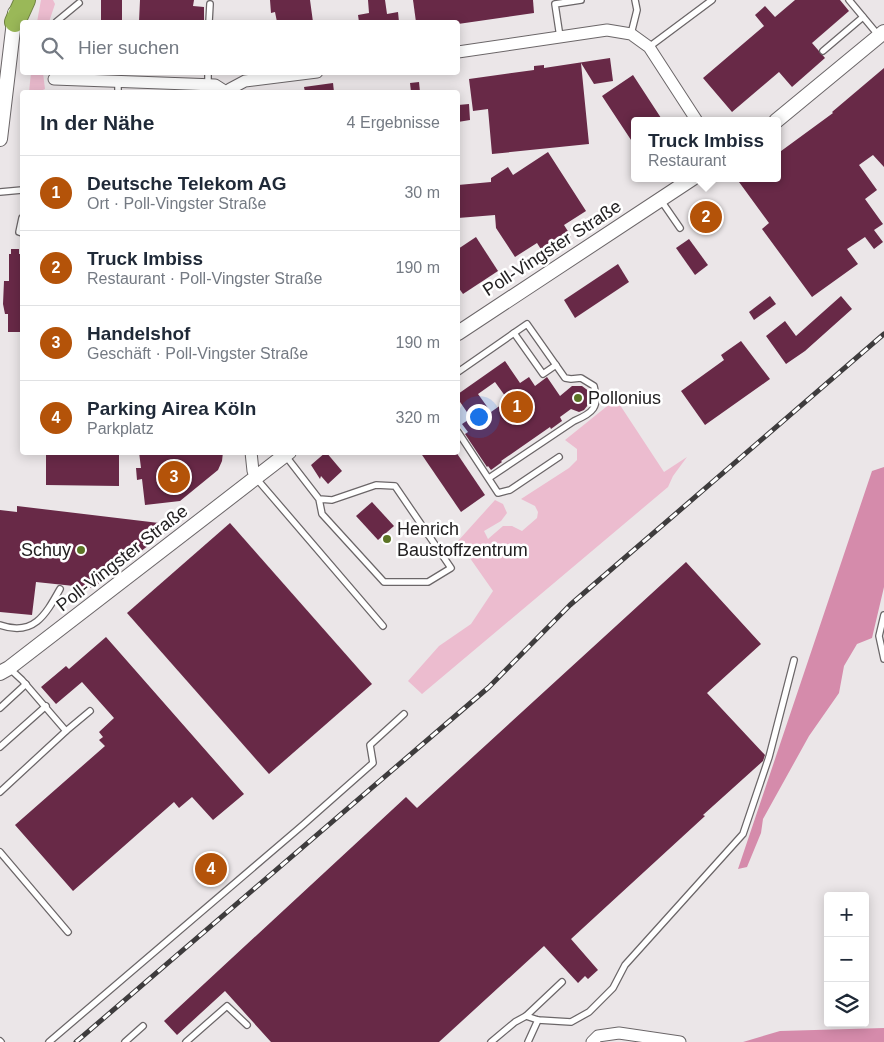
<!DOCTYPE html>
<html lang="de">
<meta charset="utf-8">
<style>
body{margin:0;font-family:Helvetica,sans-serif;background:#f2f2f3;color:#1f2937}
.controls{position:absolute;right:15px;bottom:15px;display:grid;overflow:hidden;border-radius:5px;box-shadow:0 2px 12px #0003}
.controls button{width:45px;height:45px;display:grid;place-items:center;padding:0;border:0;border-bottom:1px solid #e0e1e3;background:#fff;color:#1f2937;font:25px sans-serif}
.you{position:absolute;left:478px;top:416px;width:18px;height:18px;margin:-12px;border:4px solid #fff;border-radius:50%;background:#1a73e8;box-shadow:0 0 0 8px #1a73e833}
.badge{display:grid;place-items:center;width:32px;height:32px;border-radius:50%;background:#b45309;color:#fff;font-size:16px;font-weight:700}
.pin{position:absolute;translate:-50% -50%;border:2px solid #fff;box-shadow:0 1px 5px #0006}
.popup{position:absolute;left:631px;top:117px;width:150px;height:65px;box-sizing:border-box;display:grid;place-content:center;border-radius:5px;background:#fff;filter:drop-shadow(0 1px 4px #0005);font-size:16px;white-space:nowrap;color:#747a83}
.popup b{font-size:19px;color:#1f2937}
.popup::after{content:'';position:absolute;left:50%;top:100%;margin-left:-10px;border:10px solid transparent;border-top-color:#fff}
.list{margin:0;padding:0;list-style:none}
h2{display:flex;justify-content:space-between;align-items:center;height:65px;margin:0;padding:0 20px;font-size:21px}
h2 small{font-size:16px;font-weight:400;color:#747a83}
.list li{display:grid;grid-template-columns:32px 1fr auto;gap:15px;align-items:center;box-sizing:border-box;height:75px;padding:0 20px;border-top:1px solid #e0e1e3}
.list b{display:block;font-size:19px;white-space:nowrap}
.list p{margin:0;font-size:16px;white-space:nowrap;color:#747a83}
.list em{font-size:16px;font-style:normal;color:#747a83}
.icon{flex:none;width:28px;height:28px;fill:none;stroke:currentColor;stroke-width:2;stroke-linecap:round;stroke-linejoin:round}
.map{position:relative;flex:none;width:884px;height:1042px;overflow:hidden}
.search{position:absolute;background:#fff;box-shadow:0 2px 12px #0003;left:20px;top:20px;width:440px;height:55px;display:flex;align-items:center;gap:12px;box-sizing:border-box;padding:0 18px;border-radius:5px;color:#747a83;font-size:19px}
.panel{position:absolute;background:#fff;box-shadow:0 2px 12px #0003;left:20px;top:90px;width:440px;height:365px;border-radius:5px}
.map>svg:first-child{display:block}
</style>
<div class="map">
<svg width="884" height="1042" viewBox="0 0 884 1042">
<rect width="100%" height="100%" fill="#ebe6e8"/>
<g fill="#ecbccf">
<path d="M 41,0 L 53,0 L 55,4 L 49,22 L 37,22 Z"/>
<path d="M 31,73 L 43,73 L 45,89 L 38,92 L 29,92 Z"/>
<path d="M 616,399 L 664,472 L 687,457 L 673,476 L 668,487 L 422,694 L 408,681 L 439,646 L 471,624 L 493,591 L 458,541 L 495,500 L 503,504 L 507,513 L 501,521 L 484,531 L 488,539 L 503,526 L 512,526 L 522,531 L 537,518 L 538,512 L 535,506 L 521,499 L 569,468 L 577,460 L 577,449 L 565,440 Z"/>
</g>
<g fill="#d58bab">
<path d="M 884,467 L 884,587 L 872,638 L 857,644 L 844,666 L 839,693 L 809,736 L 763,819 L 761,833 L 747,867 L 738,869 L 872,471 Z"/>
<path d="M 884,1028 L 884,1042 L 743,1042 L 780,1031 Z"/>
</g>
<g fill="#682947" fill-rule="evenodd">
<rect x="101" y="0" width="21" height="22"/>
<path d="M 140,0 L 194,0 L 193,6 L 204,7 L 204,22 L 139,22 Z"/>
<path d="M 270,0 L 310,0 L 313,22 L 277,22 L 275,12 L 271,13 Z"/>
<path d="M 368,0 L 385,0 L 387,14 L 398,12 L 399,22 L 359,22 L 358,15 L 369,13 Z"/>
<path d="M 413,0 L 533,0 L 534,13 L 458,24 L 416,22 Z"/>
<path d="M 795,0 L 840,0 L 849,11 L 812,43 L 825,58 L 792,87 L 779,72 L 732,112 L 703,78 L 764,26 L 755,15 L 765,6 L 775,17 Z"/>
<path d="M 610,58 L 613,81 L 594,84 L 581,63 L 589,144 L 492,154 L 488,109 L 473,111 L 469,79 L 534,70 L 534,66 L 544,65 L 544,68 Z"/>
<path d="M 884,68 L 884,167 L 873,155 L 859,165 L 877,190 L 865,199 L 883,224 L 874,230 L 883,242 L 874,249 L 865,237 L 847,249 L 858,264 L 812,297 L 762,229 L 769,223 L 739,182 L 744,178 L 777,178 L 777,154 L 833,113 L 832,112 Z"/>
<path d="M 633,75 L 663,121 L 635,121 L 635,146 L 602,96 Z"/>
<path d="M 419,82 L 420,92 L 411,92 L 410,83 Z"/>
<path d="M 333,83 L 334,92 L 305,92 L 304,87 Z"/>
<path d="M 469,104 L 470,120 L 458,122 L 458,105 Z"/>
<path d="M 548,152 L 586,211 L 564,225 L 571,236 L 544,254 L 537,243 L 515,257 L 496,228 L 495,215 L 458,218 L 458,185 L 491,182 L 491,178 L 508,167 L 513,175 Z"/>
<path d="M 714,203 L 721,214 L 699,230 L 691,220 Z"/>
<path d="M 476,237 L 498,271 L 463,294 L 458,287 L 458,249 Z"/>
<path d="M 689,239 L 708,265 L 695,275 L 676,248 Z"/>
<path d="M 11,249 L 19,249 L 19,254 L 22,254 L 22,332 L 8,332 L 8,314 L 5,314 L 3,304 L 4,281 L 9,281 L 9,254 L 11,254 Z"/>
<path d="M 618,264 L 629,282 L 575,318 L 564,300 Z"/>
<path d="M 770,296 L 776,304 L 754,320 L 749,312 Z"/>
<path d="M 841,296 L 852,309 L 805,351 L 786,364 L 766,336 L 785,321 L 796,336 Z"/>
<path d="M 741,341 L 770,379 L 705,425 L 681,391 L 724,360 L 721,355 Z"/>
<path d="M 505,361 L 520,383 L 529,377 L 535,386 L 547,377 L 560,396 L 572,386 L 582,386 L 590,392 L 591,401 L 584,410 L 579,412 L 571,409 L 560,417 L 562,421 L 551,429 L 550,427 L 501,461 L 502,462 L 491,470 L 488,466 L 487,467 L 465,434 L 468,432 L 462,424 L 471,418 L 458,399 L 458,394 ZM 495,382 L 508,400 L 491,412 L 478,394 Z"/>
<path d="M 46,452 L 119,452 L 119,486 L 46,485 Z"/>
<path d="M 139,452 L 223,452 L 222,461 L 218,470 L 180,501 L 145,505 L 142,479 L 137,480 L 136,468 L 141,468 Z"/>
<path d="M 326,452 L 342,471 L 328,484 L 321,476 L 320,479 L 311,465 Z"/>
<path d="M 420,452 L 456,452 L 485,495 L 461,512 Z"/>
<path d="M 372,502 L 394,526 L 378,540 L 356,516 Z"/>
<path d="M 17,506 L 159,523 L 166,532 L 93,588 L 36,582 L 32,615 L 0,612 L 0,510 L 17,512 Z"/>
<path d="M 230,523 L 372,684 L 269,774 L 127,613 Z"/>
<path d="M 686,562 L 761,644 L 707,693 L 765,755 L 763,761 L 703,815 L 705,816 L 571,939 L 598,970 L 588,979 L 585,976 L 578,983 L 544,946 L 439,1042 L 271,1042 L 225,991 L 177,1035 L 164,1021 L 406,797 L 417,808 Z"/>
<path d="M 106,637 L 244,794 L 213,820 L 192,797 L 179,808 L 174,802 L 73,891 L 15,825 L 105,746 L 99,740 L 103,737 L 99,732 L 114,718 L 82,682 L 56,704 L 41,687 L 66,666 L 69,669 Z"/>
</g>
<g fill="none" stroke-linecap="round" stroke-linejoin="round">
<g stroke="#6b6668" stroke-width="8">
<g id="service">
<path d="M 849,0 L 879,36"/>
<path d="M 56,22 L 79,3"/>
<path d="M 209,22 L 210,4"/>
<path d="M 631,34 L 637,10 L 635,0"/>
<path d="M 560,37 L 555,4 L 581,0"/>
<path d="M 649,47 L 712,0"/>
<path d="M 823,51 L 863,17"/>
<path d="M 208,85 L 208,72"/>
<path d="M 118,92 L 118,82"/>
<path d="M 0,192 L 22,190"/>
<path d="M 660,199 L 680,228"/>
<path d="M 22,218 L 19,232 L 22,233"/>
<path d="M 514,333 L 543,374 L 556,365"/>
<path d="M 458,372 L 527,324 L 565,378 L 571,379 L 581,378 L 594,386 C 600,407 593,413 574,421 L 489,478"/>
<path d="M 458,432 L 498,493 L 510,490 L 559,457"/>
<path d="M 285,455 L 319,499 L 332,500 L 376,485 L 395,486 L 451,568 L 428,582 L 384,582 L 322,514 L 319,499"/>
<path d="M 256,478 L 383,626"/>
<path d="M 884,615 L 879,636 L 884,659"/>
<path d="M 0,625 C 34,637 46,614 60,589"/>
<path d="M 9,668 L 22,680 L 66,731 L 90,711"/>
<path d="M 0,708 L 26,684"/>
<path d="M 0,747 L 46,706"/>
<path d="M 0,792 L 66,731"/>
<path d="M 0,852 L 68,932"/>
<path d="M 526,1016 L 538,1020 L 571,1022 L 589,1012 L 613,988 L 625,965 L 743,834 L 769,757 L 794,660"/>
<path d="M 0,1041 L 1,1042"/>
<path d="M 49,1042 L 304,824 L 373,763 L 370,745 L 404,714"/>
<path d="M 125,1042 L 143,1026"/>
<path d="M 186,1042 L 227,1006 L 247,1025"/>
<path d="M 491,1042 L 515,1022 L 526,1016 L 562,982"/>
<path d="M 528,1042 L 538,1020"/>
</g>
</g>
<g stroke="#6b6668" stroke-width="13">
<g id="minor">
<path d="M 458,52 L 607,30 L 631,34 L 649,47 L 697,121"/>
<path d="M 54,79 L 215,85 L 226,92"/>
<path d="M 228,92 L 230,89 L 245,81 L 317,72"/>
<path d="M 251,452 L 253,471 L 259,476"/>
<path d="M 592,1042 L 598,1036 L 619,1033 L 680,1042"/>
</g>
</g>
<g stroke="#6b6668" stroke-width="16">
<g id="tertiary">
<path d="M 776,121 L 884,32"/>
<path d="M 0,139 L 15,13"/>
<path d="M 458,333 L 693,178"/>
<path d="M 0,673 L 9,668 L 289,452"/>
</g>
</g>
<g stroke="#708345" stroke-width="22">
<path id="motorway" d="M 15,22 L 25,0"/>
</g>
<use href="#service" stroke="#fff" stroke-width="5.5"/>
<use href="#minor" stroke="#fff" stroke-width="11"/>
<use href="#tertiary" stroke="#fff" stroke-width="14"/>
<use href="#motorway" stroke="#9ab858" stroke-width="20"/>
<g stroke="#3e3c3d" stroke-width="5">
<path id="rail" d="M 76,1042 L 489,687 L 570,605 L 884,334"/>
</g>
<use href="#rail" stroke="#fff" stroke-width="3" stroke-dasharray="9" stroke-linecap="butt"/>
</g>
<g fill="#5c7425" stroke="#fff" stroke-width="2">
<circle cx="578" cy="398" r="5"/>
<circle cx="387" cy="539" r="5"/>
<circle cx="81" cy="550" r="5"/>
</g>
<g text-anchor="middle" stroke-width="5" stroke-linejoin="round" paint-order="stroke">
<g font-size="18" fill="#232122" stroke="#fff">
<text transform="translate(552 248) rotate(-33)" y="6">Poll-Vingster Straße</text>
<text transform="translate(122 558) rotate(-38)" y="6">Poll-Vingster Straße</text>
</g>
<g font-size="18" fill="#232122" stroke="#fff" text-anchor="start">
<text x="588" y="404">Pollonius</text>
<text x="397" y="535">Henrich<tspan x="397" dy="21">Baustoffzentrum</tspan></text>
<text x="71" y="556" text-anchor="end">Schuy</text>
</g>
</g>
</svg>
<div class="controls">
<button>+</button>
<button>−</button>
<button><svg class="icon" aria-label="layers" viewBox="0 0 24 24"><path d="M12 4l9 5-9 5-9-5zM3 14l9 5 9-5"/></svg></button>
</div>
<div class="you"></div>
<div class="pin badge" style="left:517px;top:407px">1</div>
<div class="pin badge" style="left:706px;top:217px">2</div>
<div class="popup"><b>Truck Imbiss</b>Restaurant</div>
<div class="pin badge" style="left:174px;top:477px">3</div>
<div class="pin badge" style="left:211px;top:869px">4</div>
<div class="search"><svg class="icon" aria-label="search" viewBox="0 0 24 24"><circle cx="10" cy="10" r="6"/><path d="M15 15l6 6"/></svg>Hier suchen</div>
<section class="panel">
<h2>In der Nähe<small>4 Ergebnisse</small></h2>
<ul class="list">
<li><span class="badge">1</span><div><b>Deutsche Telekom AG</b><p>Ort · Poll-Vingster Straße</p></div><em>30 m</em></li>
<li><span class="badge">2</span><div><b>Truck Imbiss</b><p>Restaurant · Poll-Vingster Straße</p></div><em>190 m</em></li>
<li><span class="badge">3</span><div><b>Handelshof</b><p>Geschäft · Poll-Vingster Straße</p></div><em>190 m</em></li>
<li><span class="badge">4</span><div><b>Parking Airea Köln</b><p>Parkplatz</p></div><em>320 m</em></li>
</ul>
</section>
</div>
